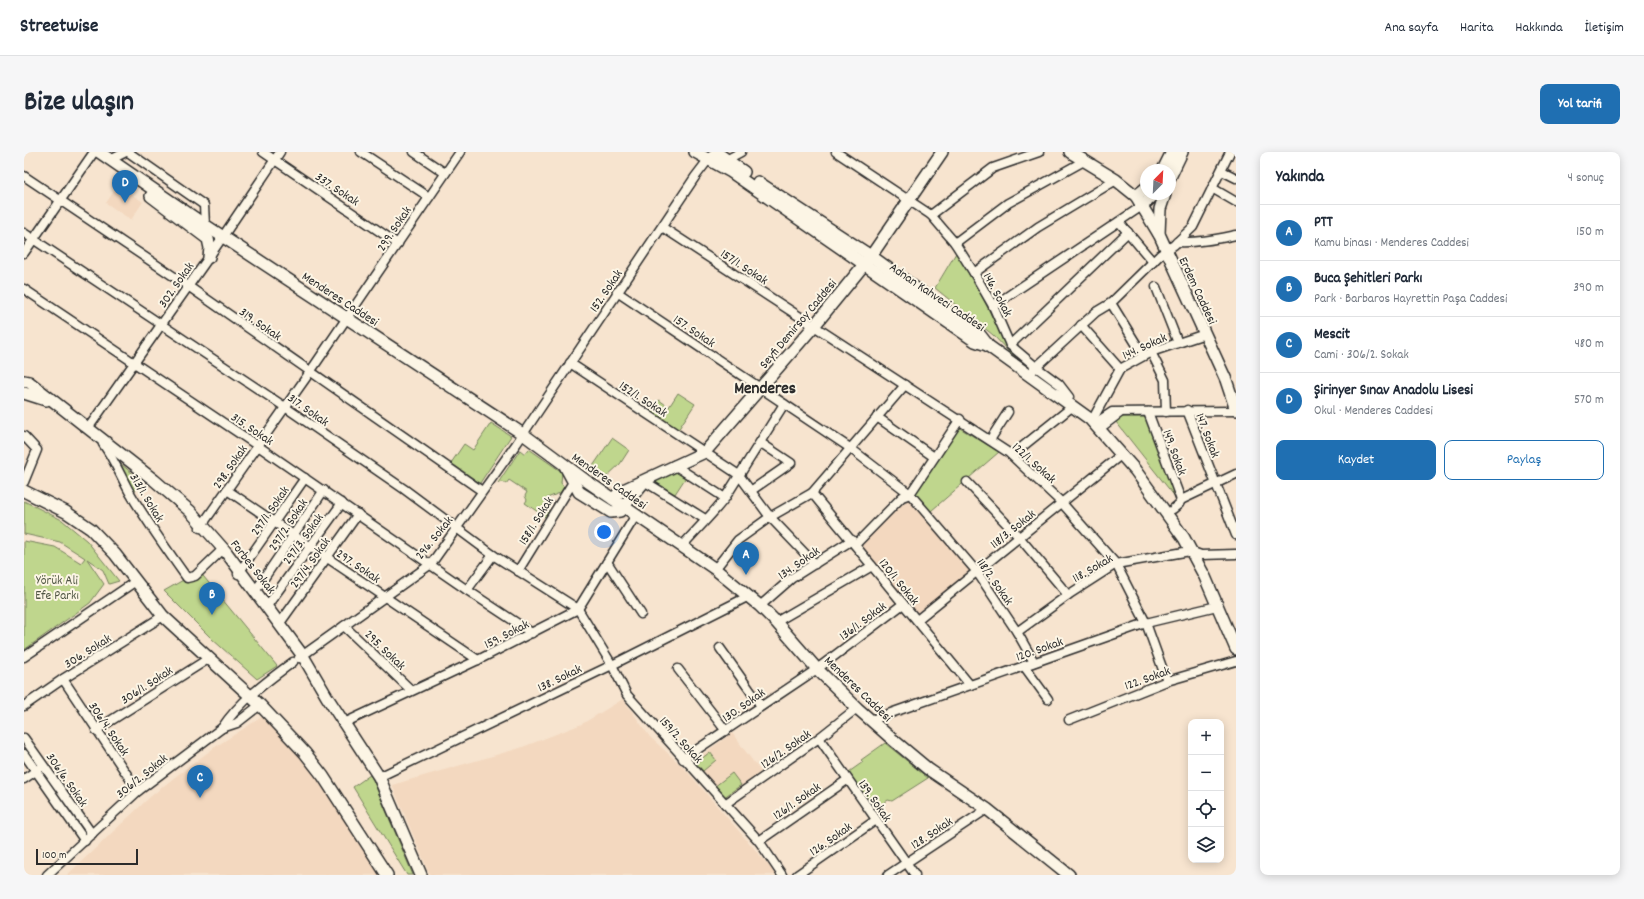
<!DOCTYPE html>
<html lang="tr">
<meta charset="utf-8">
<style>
body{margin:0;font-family:Dekko,sans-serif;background:#f6f6f7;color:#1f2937}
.controls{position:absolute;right:12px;bottom:12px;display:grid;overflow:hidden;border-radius:8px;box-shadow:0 2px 10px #0003}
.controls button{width:36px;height:36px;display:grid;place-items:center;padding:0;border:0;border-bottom:1px solid #e0e1e3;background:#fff;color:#1f2937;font:20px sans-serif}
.compass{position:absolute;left:1116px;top:12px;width:36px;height:36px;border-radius:50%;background:#fff;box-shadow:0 2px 10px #0003;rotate:24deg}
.scale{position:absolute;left:12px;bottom:10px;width:102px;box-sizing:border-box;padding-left:4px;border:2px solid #2b2b2b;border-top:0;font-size:11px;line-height:14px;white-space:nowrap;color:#2b2b2b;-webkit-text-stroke:3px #fcf5e5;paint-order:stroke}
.you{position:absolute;left:580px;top:380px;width:14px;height:14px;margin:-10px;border:3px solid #fff;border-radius:50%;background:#1a73e8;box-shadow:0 0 0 6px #1a73e833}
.badge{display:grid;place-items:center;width:26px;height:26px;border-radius:50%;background:#1f6fb2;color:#fff;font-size:13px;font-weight:700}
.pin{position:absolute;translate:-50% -33px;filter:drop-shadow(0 1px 2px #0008)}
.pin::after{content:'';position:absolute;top:21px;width:14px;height:12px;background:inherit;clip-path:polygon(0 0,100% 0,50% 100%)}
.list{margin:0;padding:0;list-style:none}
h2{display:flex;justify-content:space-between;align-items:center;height:52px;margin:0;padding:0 16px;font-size:17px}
h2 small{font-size:13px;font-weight:400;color:#747a83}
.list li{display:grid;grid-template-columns:26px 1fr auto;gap:12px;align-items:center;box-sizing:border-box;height:56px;padding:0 16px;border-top:1px solid #e0e1e3}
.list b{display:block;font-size:15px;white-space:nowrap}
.list p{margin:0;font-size:13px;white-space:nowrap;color:#747a83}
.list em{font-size:13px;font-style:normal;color:#747a83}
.actions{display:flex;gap:8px;padding:12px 16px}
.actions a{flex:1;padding:9px 0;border:1px solid #1f6fb2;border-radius:8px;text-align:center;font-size:14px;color:#1f6fb2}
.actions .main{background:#1f6fb2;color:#fff}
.icon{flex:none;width:22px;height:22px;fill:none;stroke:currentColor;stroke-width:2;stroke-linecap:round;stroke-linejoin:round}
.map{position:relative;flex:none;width:1212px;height:723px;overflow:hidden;border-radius:8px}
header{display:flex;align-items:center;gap:24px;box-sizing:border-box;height:56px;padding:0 20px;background:#fff;border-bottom:1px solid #e0e1e3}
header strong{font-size:19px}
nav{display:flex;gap:22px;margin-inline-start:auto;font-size:14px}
.intro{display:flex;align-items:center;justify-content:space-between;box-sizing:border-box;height:96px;padding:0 24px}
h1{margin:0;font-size:28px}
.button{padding:10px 18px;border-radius:8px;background:#1f6fb2;color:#fff;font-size:14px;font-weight:700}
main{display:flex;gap:24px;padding:0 24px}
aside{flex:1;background:#fff;border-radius:8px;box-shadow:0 2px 10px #0003}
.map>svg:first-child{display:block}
</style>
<header>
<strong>Streetwise</strong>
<nav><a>Ana sayfa</a><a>Harita</a><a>Hakkında</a><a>İletişim</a></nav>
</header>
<div class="intro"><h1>Bize ulaşın</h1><a class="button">Yol tarifi</a></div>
<main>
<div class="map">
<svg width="1212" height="723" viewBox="0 0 1212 723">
<rect width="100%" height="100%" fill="#f7e4cf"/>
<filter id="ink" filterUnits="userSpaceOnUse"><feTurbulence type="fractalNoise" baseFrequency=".025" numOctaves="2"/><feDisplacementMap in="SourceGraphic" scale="8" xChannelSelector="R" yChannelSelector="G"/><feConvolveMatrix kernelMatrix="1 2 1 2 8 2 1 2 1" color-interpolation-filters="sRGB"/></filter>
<g filter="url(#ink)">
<g fill="#f3d8bf">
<path d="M 94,33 L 119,50 L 107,68 L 82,51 Z"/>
<path d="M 885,346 L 946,419 L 891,463 L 836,394 Z"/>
<path d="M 599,547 L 626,585 L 660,616 L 753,723 L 406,723 L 368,633 L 496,596 L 558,572 Z"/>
<path d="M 241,563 L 297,627 L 358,723 L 43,723 L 126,645 L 151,625 L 191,595 Z"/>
<path d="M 708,581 L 737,620 L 699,647 L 684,625 L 681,627 L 666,612 Z"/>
</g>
<g fill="#bfd68d" stroke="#75805c">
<path d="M 932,101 L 948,124 L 982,193 L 1001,209 L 1001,211 L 986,201 L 969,183 L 911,136 Z"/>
<path d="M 654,241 L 671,252 L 654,278 L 626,260 L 635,248 L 645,255 Z"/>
<path d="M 1095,265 L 1122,265 L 1152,346 L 1092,270 Z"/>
<path d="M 467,271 L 487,284 L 456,331 L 427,311 L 440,292 L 449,298 Z"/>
<path d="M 934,275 L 975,300 L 907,359 L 889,342 Z"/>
<path d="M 588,286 L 605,298 L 596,312 L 580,327 L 567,317 Z"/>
<path d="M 505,297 L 538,320 L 537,331 L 540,335 L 536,341 L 523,346 L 525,357 L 521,365 L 501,351 L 503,348 L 501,344 L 503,340 L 485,328 L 482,332 L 479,330 L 474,331 L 496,298 L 501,302 Z"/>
<path d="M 92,308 L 119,330 L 109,341 Z"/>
<path d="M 651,319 L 662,325 L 651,342 L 630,329 Z"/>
<path d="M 0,349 L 38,368 L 63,389 L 95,429 L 85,432 L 79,418 L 63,407 L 80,432 L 66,451 L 0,498 L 0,389 L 31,395 L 57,411 L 61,406 L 36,390 L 0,382 Z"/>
<path d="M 175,419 L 253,514 L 233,527 L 188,487 L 140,439 Z"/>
<path d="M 861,591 L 904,626 L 868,649 L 864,648 L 847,660 L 822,622 L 839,610 L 837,608 Z"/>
<path d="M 686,600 L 692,608 L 679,619 L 672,611 Z"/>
<path d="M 708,621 L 717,633 L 699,646 L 690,635 Z"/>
<path d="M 346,623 L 349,628 L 389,723 L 383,723 L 329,635 Z"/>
</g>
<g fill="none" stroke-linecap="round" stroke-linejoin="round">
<g stroke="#2b2b2b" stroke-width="11">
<g id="minor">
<path d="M 104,0 L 180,53 L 181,73"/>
<path d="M 239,0 L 374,92"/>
<path d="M 337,0 L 405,45"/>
<path d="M 390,0 L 421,21"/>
<path d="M 812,0 L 907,63 L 931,91 L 950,121 L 969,154 L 986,193 L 1012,215 L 1035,232 L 1045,245"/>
<path d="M 86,8 L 102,0"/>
<path d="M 700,9 L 717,0"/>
<path d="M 1198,19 L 1212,26"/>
<path d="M 0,24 L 164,134 L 458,339"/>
<path d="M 1188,36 L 1212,50"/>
<path d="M 907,63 L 969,16 L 1015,0"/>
<path d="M 1095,70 L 1129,110"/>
<path d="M 638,75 L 985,301 L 1038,351 L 1092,412 L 1122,471 L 1143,529"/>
<path d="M 0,81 L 261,255 L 380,337 L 469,403 L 554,457 L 588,513 L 603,543 L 735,689 L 758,723"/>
<path d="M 1153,90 C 1174,91 1192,87 1212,83"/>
<path d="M 931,91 L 984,51 L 1060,9"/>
<path d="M 0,101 L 70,0"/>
<path d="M 950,121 L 1014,75 L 1092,28"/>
<path d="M 1132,135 L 1154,191"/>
<path d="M 0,137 L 234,294 L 443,438 L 508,481"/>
<path d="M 593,140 L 826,296 L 886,342 L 953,420 L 993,480 L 1010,510"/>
<path d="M 1087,151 L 1119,203"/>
<path d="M 969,154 L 1118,54"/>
<path d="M 1057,173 L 1096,217"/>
<path d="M 986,193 L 1104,80"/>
<path d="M 1127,200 L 1141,228 L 1142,260"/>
<path d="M 546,211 L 715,323 L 746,365 L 791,412"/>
<path d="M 1008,219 L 1072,160 L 1087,151 L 1136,103 L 1150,93 L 1169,75 L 1206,0"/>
<path d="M 1163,258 L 1212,383"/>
<path d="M 1124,260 L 1157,348"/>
<path d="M 1071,263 L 1096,217 L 1127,200 L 1181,182"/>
<path d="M 853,265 L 910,305"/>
<path d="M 1070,272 L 1088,260 L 1212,259"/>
<path d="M 1075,277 L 1096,261"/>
<path d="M 69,280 L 65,275 L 185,105 L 256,0"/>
<path d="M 0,284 L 13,298 L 0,330"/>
<path d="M 966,288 L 984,260"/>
<path d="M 79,292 C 90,307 97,325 106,341 C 123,370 143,398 163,426 L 171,424 L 196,400"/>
<path d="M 988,303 L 1049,254"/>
<path d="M 650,313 L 701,346"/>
<path d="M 620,329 L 681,367"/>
<path d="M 943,330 L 996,386 L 1044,443"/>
<path d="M 203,338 L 454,508"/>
<path d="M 728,338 L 767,311 L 737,291"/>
<path d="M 788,341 L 946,533"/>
<path d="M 1149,357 L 1155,352 L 1157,348 L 1212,322"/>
<path d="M 176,376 L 286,220 L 436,0"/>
<path d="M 831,393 L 878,345 L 886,342 L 936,267"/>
<path d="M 658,394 C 672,378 688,363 701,346 L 760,252"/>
<path d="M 583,410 L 617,462"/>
<path d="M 691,417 L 714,388 L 746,365 L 788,341 L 881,233"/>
<path d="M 494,419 L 549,330"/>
<path d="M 214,422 L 281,326"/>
<path d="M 232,438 L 300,338"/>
<path d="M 443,438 L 469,403"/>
<path d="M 243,454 L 318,351"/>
<path d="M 736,454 L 768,426 L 828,388"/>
<path d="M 893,468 L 1098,302"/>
<path d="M 752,470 L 848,414"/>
<path d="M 256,471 L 334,362"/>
<path d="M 320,474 L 387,538"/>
<path d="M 993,480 L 1044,443 L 1092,412 L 1166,399 L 1177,403 L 1212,402"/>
<path d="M 696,496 L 737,554"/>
<path d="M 0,505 L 112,429"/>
<path d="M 275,506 L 407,412 L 493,291 L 671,25 L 687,4"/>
<path d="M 1000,514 L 1024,547"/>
<path d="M 654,517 L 702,579"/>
<path d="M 39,527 L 114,639"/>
<path d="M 0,554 L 39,527 L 139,464"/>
<path d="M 847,568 L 1122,471 L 1193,454"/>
<path d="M 1045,568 L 1143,529 L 1212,509"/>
<path d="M 320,571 L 454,508 L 554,457 L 612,363"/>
<path d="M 198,576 L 213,571 L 236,553"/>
<path d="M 72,578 L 184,507"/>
<path d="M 0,586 L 68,682"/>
<path d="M 795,586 L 891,723"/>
<path d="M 0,602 L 61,689"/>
<path d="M 659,607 L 793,517 L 879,452"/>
<path d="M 355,625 L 588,513 L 725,444"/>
<path d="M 0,627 L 16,616"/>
<path d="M 701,652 L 795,586 L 833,556"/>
<path d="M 735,689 L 823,628"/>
<path d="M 23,723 L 114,639 L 198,576 C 215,550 243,529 269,510"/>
<path d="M 773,723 L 852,668"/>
<path d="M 864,723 L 963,657"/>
</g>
</g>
<g stroke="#2b2b2b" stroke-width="14">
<g id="major">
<path d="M 75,0 L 181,73 L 499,282 L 561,328 L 691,417 L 736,454 L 752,470 L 793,517 L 833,556 L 868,587 L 904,617 L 963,657 L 1045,723"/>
<path d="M 671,0 L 707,20 L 951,189 L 963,193 L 1066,267 L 1111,318 L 1160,386 L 1181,425 L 1212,497"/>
<path d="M 692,0 L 720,20"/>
<path d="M 1046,0 L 1092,28 L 1112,44 L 1136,84 L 1202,228 L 1212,258"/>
<path d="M 1139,18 L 1148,0"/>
<path d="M 1146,25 L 1158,0"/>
<path d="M 734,30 L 847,104 L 956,183 L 963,192"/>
<path d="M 127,44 L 184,87 L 186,96 L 185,105"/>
<path d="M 1112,44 L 1122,36"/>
<path d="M 1118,54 L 1131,42"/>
<path d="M 1135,82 L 1136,57 L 1141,42"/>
<path d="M 0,229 L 5,230 L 130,328 L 166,359 L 202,400 L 279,504 L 303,545 L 355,625 L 397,723"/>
<path d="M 0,241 L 22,248"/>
<path d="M 542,316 L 555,340 L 587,360 L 596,359 L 619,331"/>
<path d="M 0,339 L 42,360 L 67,377 L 91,402 L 139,464 L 236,553 L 281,601 L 299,624 L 363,723"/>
<path d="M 589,347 L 597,339 L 681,300 L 790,174 L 847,104 L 918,0"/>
</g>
</g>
<use href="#minor" stroke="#fcf5e5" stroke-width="8"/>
<use href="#major" stroke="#fcf5e5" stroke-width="11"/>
</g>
</g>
<g text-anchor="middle" stroke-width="4" stroke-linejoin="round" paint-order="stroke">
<g font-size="13" fill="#2b2b2b" stroke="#fcf5e5">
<text transform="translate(314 36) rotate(34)" y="5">337. Sokak</text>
<text transform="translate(369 76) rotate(-56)" y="5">299. Sokak</text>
<text transform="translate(721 114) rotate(33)" y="5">157/1. Sokak</text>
<text transform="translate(151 132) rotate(-55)" y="5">302. Sokak</text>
<text transform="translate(581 138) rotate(-56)" y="5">152. Sokak</text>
<text transform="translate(1175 138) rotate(65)" y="5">Erdem Caddesi</text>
<text transform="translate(975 142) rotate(62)" y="5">146. Sokak</text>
<text transform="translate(914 144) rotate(34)" y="5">Adnan Kahveci Caddesi</text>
<text transform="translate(317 146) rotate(33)" y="5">Menderes Caddesi</text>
<text transform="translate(237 171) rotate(35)" y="5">319. Sokak</text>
<text transform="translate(773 171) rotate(-50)" y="5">Seyfi Demirsoy Caddesi</text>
<text transform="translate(671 178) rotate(34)" y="5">157. Sokak</text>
<text transform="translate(1120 193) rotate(-24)" y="5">144. Sokak</text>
<text transform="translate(620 246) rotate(33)" y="5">152/1. Sokak</text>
<text transform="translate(285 257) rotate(35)" y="5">317. Sokak</text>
<text transform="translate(229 276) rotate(34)" y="5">315. Sokak</text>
<text transform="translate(1185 283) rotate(69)" y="5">147. Sokak</text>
<text transform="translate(1152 300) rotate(70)" y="5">149. Sokak</text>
<text transform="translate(1011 310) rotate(42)" y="5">122/1. Sokak</text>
<text transform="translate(205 314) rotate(-55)" y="5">298. Sokak</text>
<text transform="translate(586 328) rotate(35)" y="5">Menderes Caddesi</text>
<text transform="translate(124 345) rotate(59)" y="5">313/1. Sokak</text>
<text transform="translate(245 358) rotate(-55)" y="5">297/1. Sokak</text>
<text transform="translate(511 368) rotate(-58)" y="5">158/1. Sokak</text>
<text transform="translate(263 372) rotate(-56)" y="5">297/2. Sokak</text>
<text transform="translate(988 376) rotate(-39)" y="5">118/3. Sokak</text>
<text transform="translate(409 385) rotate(-51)" y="5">296. Sokak</text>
<text transform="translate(278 386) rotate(-54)" y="5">297/3. Sokak</text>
<text transform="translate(285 410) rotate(-54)" y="5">297/4. Sokak</text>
<text transform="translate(774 410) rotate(-35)" y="5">134. Sokak</text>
<text transform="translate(335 413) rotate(34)" y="5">297. Sokak</text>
<text transform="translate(230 414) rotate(52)" y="5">Forbes Sokak</text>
<text transform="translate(1068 415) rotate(-30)" y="5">118. Sokak</text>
<text transform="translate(876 429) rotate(51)" y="5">120/1. Sokak</text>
<text transform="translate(972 429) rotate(55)" y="5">118/2. Sokak</text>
<text transform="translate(838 468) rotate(-37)" y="5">136/1. Sokak</text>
<text transform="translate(482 481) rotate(-27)" y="5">159. Sokak</text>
<text transform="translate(1015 496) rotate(-20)" y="5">120. Sokak</text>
<text transform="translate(362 497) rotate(44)" y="5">295. Sokak</text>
<text transform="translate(63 498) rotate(-32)" y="5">306. Sokak</text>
<text transform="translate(535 525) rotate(-26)" y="5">138. Sokak</text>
<text transform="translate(1123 525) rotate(-20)" y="5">122. Sokak</text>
<text transform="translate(122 532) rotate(-33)" y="5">306/1. Sokak</text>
<text transform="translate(835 536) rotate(44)" y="5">Menderes Caddesi</text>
<text transform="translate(719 552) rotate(-35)" y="5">130. Sokak</text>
<text transform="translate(86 576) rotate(56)" y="5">306/4. Sokak</text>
<text transform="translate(658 587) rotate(48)" y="5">159/2. Sokak</text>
<text transform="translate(761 596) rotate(-35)" y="5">126/2. Sokak</text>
<text transform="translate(117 623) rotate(-39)" y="5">306/2. Sokak</text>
<text transform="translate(44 627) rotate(55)" y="5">306/6. Sokak</text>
<text transform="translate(772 648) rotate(-35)" y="5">126/1. Sokak</text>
<text transform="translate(852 648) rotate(55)" y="5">139. Sokak</text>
<text transform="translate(907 680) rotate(-34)" y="5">128. Sokak</text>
<text transform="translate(806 686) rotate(-35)" y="5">126. Sokak</text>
</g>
<g font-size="13" fill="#505644" stroke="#fcf5e5">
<text x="33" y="432">Yörük Ali<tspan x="33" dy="15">Efe Parkı</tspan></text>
</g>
<g font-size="17" font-weight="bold" fill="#2b2b2b" stroke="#fcf5e5">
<text x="741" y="241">Menderes</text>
</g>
</g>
</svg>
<div class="controls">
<button>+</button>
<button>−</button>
<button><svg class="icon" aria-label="locate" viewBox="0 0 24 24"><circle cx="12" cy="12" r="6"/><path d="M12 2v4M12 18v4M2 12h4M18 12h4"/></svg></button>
<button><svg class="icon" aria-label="layers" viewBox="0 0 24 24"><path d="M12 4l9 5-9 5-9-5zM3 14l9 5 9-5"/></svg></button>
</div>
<svg class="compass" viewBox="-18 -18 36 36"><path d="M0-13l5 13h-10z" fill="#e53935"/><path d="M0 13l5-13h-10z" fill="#747a83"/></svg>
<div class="scale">100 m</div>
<div class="you"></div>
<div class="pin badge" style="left:722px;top:423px">A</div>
<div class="pin badge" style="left:188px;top:463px">B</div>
<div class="pin badge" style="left:176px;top:646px">C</div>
<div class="pin badge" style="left:101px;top:51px">D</div>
</div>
<aside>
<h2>Yakında<small>4 sonuç</small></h2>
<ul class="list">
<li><span class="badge">A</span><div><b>PTT</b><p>Kamu binası · Menderes Caddesi</p></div><em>150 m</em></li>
<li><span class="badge">B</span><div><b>Buca Şehitleri Parkı</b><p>Park · Barbaros Hayrettin Paşa Caddesi</p></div><em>390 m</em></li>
<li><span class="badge">C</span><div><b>Mescit</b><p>Cami · 306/2. Sokak</p></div><em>480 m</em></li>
<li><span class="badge">D</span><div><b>Şirinyer Sınav Anadolu Lisesi</b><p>Okul · Menderes Caddesi</p></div><em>570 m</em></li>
</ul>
<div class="actions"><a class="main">Kaydet</a><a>Paylaş</a></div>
</aside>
</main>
